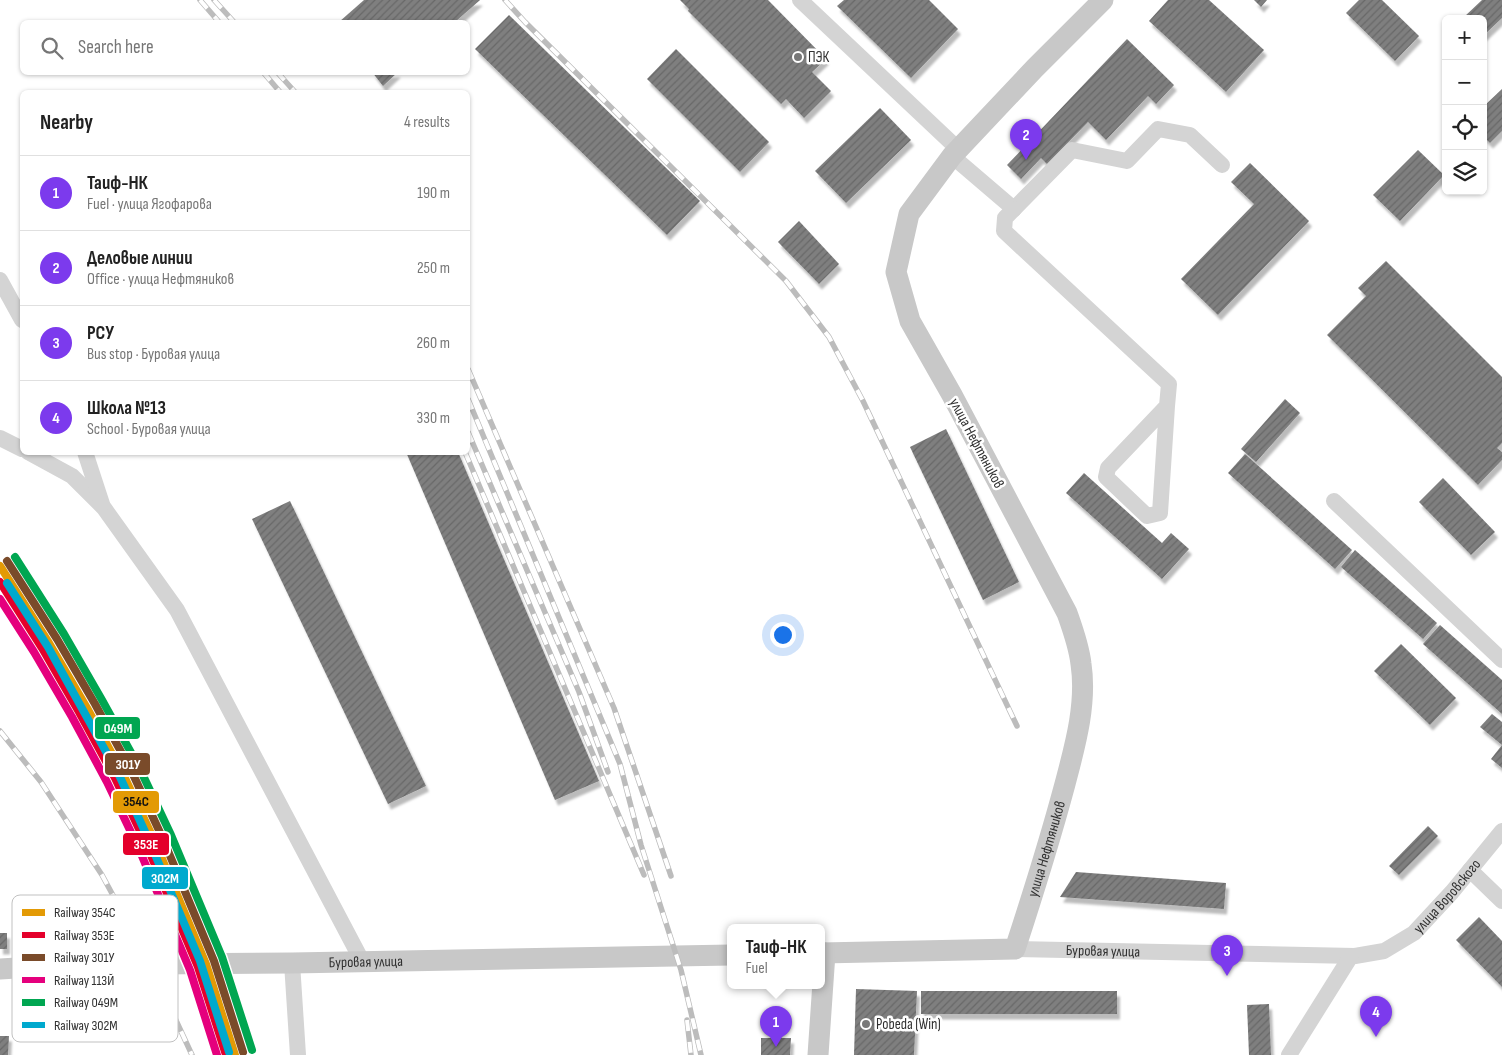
<!DOCTYPE html>
<meta charset="utf-8">
<style>
body{margin:0;font-family:"Sofia Sans Condensed",sans-serif;background:#f2f2f2;color:#222}
.controls{position:absolute;right:15px;top:15px;display:grid;overflow:hidden;border-radius:8px;box-shadow:0 1px 4px #0004}
.controls button{width:45px;height:45px;display:grid;place-items:center;padding:0;border:0;border-bottom:1px solid #e0e0e0;background:#fff;color:#222;font:25px sans-serif}
.you{position:absolute;left:782px;top:634px;width:18px;height:18px;margin:-12px;border:4px solid #fff;border-radius:50%;background:#1a73e8;box-shadow:0 0 0 8px #1a73e833}
.badge{display:grid;place-items:center;width:32px;height:32px;border-radius:50%;background:#7c3aed;color:#fff;font-size:16px;font-weight:700}
.pin{position:absolute;translate:-50% -41px;filter:drop-shadow(0 1px 2px #0008)}
.pin::after{content:'';position:absolute;top:26px;width:18px;height:15px;background:inherit;clip-path:polygon(0 0,100% 0,50% 100%)}
.popup{position:absolute;left:727px;top:924px;width:98px;height:65px;box-sizing:border-box;display:grid;place-content:center;border-radius:8px;background:#fff;filter:drop-shadow(0 1px 4px #0005);font-size:16px;white-space:nowrap;color:#767676}
.popup b{font-size:19px;color:#222}
.popup::after{content:'';position:absolute;left:50%;top:100%;margin-left:-10px;border:10px solid transparent;border-top-color:#fff}
.list{margin:0;padding:0;list-style:none}
h2{display:flex;justify-content:space-between;align-items:center;height:65px;margin:0;padding:0 20px;font-size:21px}
h2 small{font-size:16px;font-weight:400;color:#767676}
.list li{display:grid;grid-template-columns:32px 1fr auto;gap:15px;align-items:center;box-sizing:border-box;height:75px;padding:0 20px;border-top:1px solid #e0e0e0}
.list b{display:block;font-size:19px;white-space:nowrap}
.list p{margin:0;font-size:16px;white-space:nowrap;color:#767676}
.list em{font-size:16px;font-style:normal;color:#767676}
.icon{flex:none;width:28px;height:28px;fill:none;stroke:currentColor;stroke-width:2;stroke-linecap:round;stroke-linejoin:round}
.map{position:relative;flex:none;width:1502px;height:1055px;overflow:hidden}
.search{position:absolute;background:#fff;box-shadow:0 1px 4px #0004;left:20px;top:20px;width:450px;height:55px;display:flex;align-items:center;gap:12px;box-sizing:border-box;padding:0 18px;border-radius:8px;color:#767676;font-size:19px}
.panel{position:absolute;background:#fff;box-shadow:0 1px 4px #0004;left:20px;top:90px;width:450px;height:365px;border-radius:8px}
.map>svg:first-child{display:block}
</style>
<div class="map">
<svg width="1502" height="1055" viewBox="0 0 1502 1055">
<defs>
<pattern id="building-hatch" width="6" height="6" patternUnits="userSpaceOnUse" patternTransform="scale(1.25)"><rect width="6" height="6" fill="#7f7f7f"/><path d="M-1 1l2-2M0 6l6-6M5 7l2-2" fill="none" stroke="#686868"/></pattern>
<filter id="shadow"><feDropShadow dx="3" dy="5.5" stdDeviation="1" flood-color="#0004"/></filter>
</defs>
<rect width="100%" height="100%" fill="#fff"/>
<g fill="url(#building-hatch)" filter="url(#shadow)">
<path d="M 364,0 L 480,0 L 455,22 L 339,22 Z"/>
<path d="M 680,0 L 768,0 L 826,59 L 812,72 L 831,91 L 804,118 L 786,99 L 781,104 L 688,11 L 689,9 Z"/>
<path d="M 844,0 L 929,0 L 958,29 L 911,78 L 837,6 Z"/>
<path d="M 1168,0 L 1209,0 L 1264,50 L 1226,92 L 1149,21 Z"/>
<path d="M 1254,0 L 1267,0 L 1261,7 Z"/>
<path d="M 1359,0 L 1382,0 L 1419,36 L 1395,61 L 1346,13 Z"/>
<path d="M 1482,0 L 1502,0 L 1502,18 L 1483,36 L 1483,19 L 1466,19 L 1464,17 Z"/>
<path d="M 509,15 L 700,201 L 667,235 L 475,49 Z"/>
<path d="M 1127,39 L 1174,85 L 1156,104 L 1148,96 L 1106,140 L 1088,122 L 1047,164 L 1041,158 L 1021,179 L 1007,165 Z"/>
<path d="M 676,49 L 769,142 L 740,172 L 647,79 Z"/>
<path d="M 372,72 L 398,72 L 383,86 Z"/>
<path d="M 1502,89 L 1502,131 L 1490,143 L 1483,136 L 1483,107 Z"/>
<path d="M 880,108 L 911,140 L 846,203 L 815,171 Z"/>
<path d="M 1418,150 L 1444,175 L 1400,221 L 1373,195 Z"/>
<path d="M 1250,163 L 1309,221 L 1218,315 L 1181,279 L 1254,204 L 1231,182 Z"/>
<path d="M 799,221 L 839,264 L 819,284 L 778,242 Z"/>
<path d="M 1386,261 L 1502,377 L 1502,443 L 1497,448 L 1502,452 L 1502,460 L 1478,485 L 1327,335 L 1366,296 L 1358,288 Z"/>
<path d="M 1285,399 L 1300,413 L 1256,462 L 1241,449 Z"/>
<path d="M 946,429 L 1019,582 L 983,600 L 910,447 Z"/>
<path d="M 406,452 L 458,452 L 599,781 L 555,800 Z"/>
<path d="M 1245,454 L 1352,550 L 1335,569 L 1228,473 Z"/>
<path d="M 1084,473 L 1162,543 L 1171,533 L 1189,549 L 1162,579 L 1066,493 Z"/>
<path d="M 1443,478 L 1495,532 L 1471,555 L 1419,502 Z"/>
<path d="M 290,501 L 426,786 L 388,804 L 252,519 Z"/>
<path d="M 1355,550 L 1437,623 L 1423,639 L 1341,567 Z"/>
<path d="M 1440,625 L 1502,680 L 1502,714 L 1423,644 Z"/>
<path d="M 1401,644 L 1456,698 L 1430,725 L 1374,671 Z"/>
<path d="M 1492,714 L 1502,722 L 1502,745 L 1480,727 Z"/>
<path d="M 1502,745 L 1502,768 L 1491,759 Z"/>
<path d="M 1428,826 L 1438,836 L 1399,875 L 1389,866 Z"/>
<path d="M 1076,872 L 1226,883 L 1224,909 L 1060,897 Z"/>
<path d="M 1479,917 L 1502,941 L 1502,987 L 1456,940 Z"/>
<rect x="0" y="933" width="7" height="16"/>
<path d="M 856,989 L 917,991 L 914,1055 L 854,1055 Z"/>
<rect x="921" y="991" width="196" height="23"/>
<path d="M 1269,1004 L 1271,1055 L 1249,1055 L 1247,1005 Z"/>
<path d="M 0,1036 L 9,1036 L 8,1055 L 0,1055 Z"/>
<path d="M 761,1038 L 791,1038 L 790,1055 L 761,1055 Z"/>
</g>
<g fill="none" stroke-linecap="round" stroke-linejoin="round">
<g stroke="#d4d4d4" stroke-width="16">
<path d="M 800,0 L 958,149"/>
<path d="M 952,156 L 1014,209 L 1072,150 L 1127,161 L 1158,129 L 1190,135 L 1222,165"/>
<path d="M 1014,209 L 1005,218 L 1004,231 L 1169,384 L 1167,406 L 1108,468 L 1106,477 L 1147,516 L 1160,513 L 1167,406"/>
<path d="M 0,280 L 22,320"/>
<path d="M 0,438 L 22,449"/>
<path d="M 28,452 L 72,476 L 104,508 L 177,610 L 362,961"/>
<path d="M 85,452 L 102,504"/>
<path d="M 1334,501 L 1502,660"/>
<path d="M 1470,870 L 1502,901"/>
<path id="s1" d="M 1015,949 L 1355,956 L 1384,951 L 1414,933 L 1452,892 L 1502,831"/>
<path d="M 292,963 L 298,1055"/>
<path d="M 1289,1055 L 1351,956"/>
</g>
<g stroke="#c8c8c8" stroke-width="21">
<path id="s2" d="M 821,953 L 1015,949 C 1033,894 1050,840 1065,784 C 1075,746 1087,704 1081,664 C 1079,646 1073,630 1067,613 L 952,395 L 910,321 L 896,272 L 909,214 L 952,156 L 1035,68 L 1103,0"/>
<path id="s3" d="M 0,969 L 96,963 L 150,964 L 292,963 L 731,955"/>
<path d="M 818,1055 L 825,953"/>
</g>
<g stroke="#bcbcbc" stroke-width="5.5">
<g id="rail">
<path d="M 200,0 L 219,22"/>
<path d="M 214,0 L 234,22"/>
<path d="M 505,0 L 525,22 L 786,281 L 829,337 L 863,401 L 1017,726"/>
<path d="M 263,72 L 280,92"/>
<path d="M 277,72 L 295,92"/>
<path d="M 468,369 L 614,708 L 671,876"/>
<path d="M 468,399 L 620,764 L 641,845 L 681,970 L 701,1055"/>
<path d="M 468,432 L 579,692 L 608,772"/>
<path d="M 465,452 L 644,875"/>
<path d="M 0,731 L 41,782 L 102,875 L 150,964 L 192,1055"/>
<path d="M 687,1020 L 691,1055"/>
</g>
</g>
<use href="#rail" stroke="#fff" stroke-width="4" stroke-dasharray="11" stroke-linecap="butt"/>
<g stroke="#fff" stroke-width="11">
<path id="rail-1" d="M 0,566 L 49,643 L 87,708 L 123,774 L 155,842 L 206,964 L 235,1055"/>
</g>
<g stroke="#fff" stroke-width="11">
<path id="rail-2" d="M 0,582 L 42,648 L 79,712 L 115,778 L 147,846 L 198,967 L 226,1055"/>
</g>
<g stroke="#fff" stroke-width="11">
<path id="rail-3" d="M 7,561 L 57,639 L 95,704 L 131,770 L 163,839 L 214,961 L 243,1052"/>
</g>
<g stroke="#fff" stroke-width="11">
<path id="rail-4" d="M 0,599 L 34,652 L 72,717 L 107,782 L 139,849 L 190,970 L 217,1055"/>
</g>
<g stroke="#fff" stroke-width="11">
<path id="rail-5" d="M 15,557 L 64,634 L 102,700 L 139,767 L 171,835 L 222,957 L 252,1050"/>
</g>
<g stroke="#fff" stroke-width="11">
<path id="rail-6" d="M 7,583 L 48,647 L 120,777 L 151,845 L 200,961 L 229,1052"/>
</g>
<use href="#rail-1" stroke="#e39a05" stroke-width="8"/>
<use href="#rail-2" stroke="#e4002b" stroke-width="8"/>
<use href="#rail-3" stroke="#7a4b2a" stroke-width="8"/>
<use href="#rail-4" stroke="#e5007d" stroke-width="8"/>
<use href="#rail-5" stroke="#00a651" stroke-width="8"/>
<use href="#rail-6" stroke="#00a9ce" stroke-width="8"/>
</g>
<g fill="#787878" stroke="#fff" stroke-width="2">
<circle cx="798" cy="57" r="5"/>
<circle cx="866" cy="1024" r="5"/>
</g>
<g text-anchor="middle" stroke-width="5" stroke-linejoin="round" paint-order="stroke">
<g font-size="15" fill="#303030" stroke="#fff" text-anchor="start">
<text x="808" y="62">ПЭК</text>
<text x="876" y="1029">Pobeda (Win)</text>
</g>
<g font-size="15" fill="#303030" stroke="#fff">
<text transform="translate(977 443) rotate(62)" y="5">улица Нефтяников</text>
<text dy="5" stroke="none"><textPath href="#s2" startOffset="299">улица Нефтяников</textPath></text>
<text dy="5" stroke="none"><textPath href="#s1" startOffset="454">улица Воровского</textPath></text>
<text dy="5" stroke="none"><textPath href="#s1" startOffset="88">Буровая улица</textPath></text>
<text dy="5" stroke="none"><textPath href="#s3" startOffset="366">Буровая улица</textPath></text>
</g>
</g>
<rect x="12" y="895" width="166" height="147" rx="8" fill="#fff" stroke="#c1c1c1" stroke-width="1"/>
<rect x="22" y="909" width="23" height="7" fill="#e39a05"/>
<rect x="22" y="932" width="23" height="6" fill="#e4002b"/>
<rect x="22" y="954" width="23" height="7" fill="#7a4b2a"/>
<rect x="22" y="977" width="23" height="6" fill="#e5007d"/>
<rect x="22" y="999" width="23" height="7" fill="#00a651"/>
<rect x="22" y="1022" width="23" height="6" fill="#00a9ce"/>
<g font-size="14" fill="#303030">
<text x="54" y="917">Railway 354С</text>
<text x="54" y="940">Railway 353Е</text>
<text x="54" y="962">Railway 301У</text>
<text x="54" y="985">Railway 113Й</text>
<text x="54" y="1007">Railway 049М</text>
<text x="54" y="1030">Railway 302М</text>
</g>
<g stroke="#fff" stroke-width="2">
<rect x="94" y="716" width="47" height="24" rx="5" fill="#00a651"/>
<rect x="104" y="752" width="47" height="24" rx="5" fill="#7a4b2a"/>
<rect x="112" y="790" width="48" height="24" rx="5" fill="#e39a05"/>
<rect x="122" y="832" width="48" height="24" rx="5" fill="#e4002b"/>
<rect x="141" y="866" width="48" height="24" rx="5" fill="#00a9ce"/>
</g>
<g font-size="14" text-anchor="middle" font-weight="bold" fill="#fff">
<text x="118" y="733">049М</text>
<text x="128" y="769">301У</text>
<text x="146" y="849">353Е</text>
<text x="165" y="883">302М</text>
</g>
<g font-size="14" text-anchor="middle" font-weight="bold" fill="#111">
<text x="136" y="806">354С</text>
</g>
</svg>
<div class="controls">
<button>+</button>
<button>−</button>
<button><svg class="icon" aria-label="locate" viewBox="0 0 24 24"><circle cx="12" cy="12" r="6"/><path d="M12 2v4M12 18v4M2 12h4M18 12h4"/></svg></button>
<button><svg class="icon" aria-label="layers" viewBox="0 0 24 24"><path d="M12 4l9 5-9 5-9-5zM3 14l9 5 9-5"/></svg></button>
</div>
<div class="you"></div>
<div class="pin badge" style="left:776px;top:1047px">1</div>
<div class="popup"><b>Таиф-НК</b>Fuel</div>
<div class="pin badge" style="left:1026px;top:160px">2</div>
<div class="pin badge" style="left:1227px;top:976px">3</div>
<div class="pin badge" style="left:1376px;top:1037px">4</div>
<div class="search"><svg class="icon" aria-label="search" viewBox="0 0 24 24"><circle cx="10" cy="10" r="6"/><path d="M15 15l6 6"/></svg>Search here</div>
<section class="panel">
<h2>Nearby<small>4 results</small></h2>
<ul class="list">
<li><span class="badge">1</span><div><b>Таиф-НК</b><p>Fuel · улица Ягофарова</p></div><em>190 m</em></li>
<li><span class="badge">2</span><div><b>Деловые линии</b><p>Office · улица Нефтяников</p></div><em>250 m</em></li>
<li><span class="badge">3</span><div><b>РСУ</b><p>Bus stop · Буровая улица</p></div><em>260 m</em></li>
<li><span class="badge">4</span><div><b>Школа №13</b><p>School · Буровая улица</p></div><em>330 m</em></li>
</ul>
</section>
</div>
